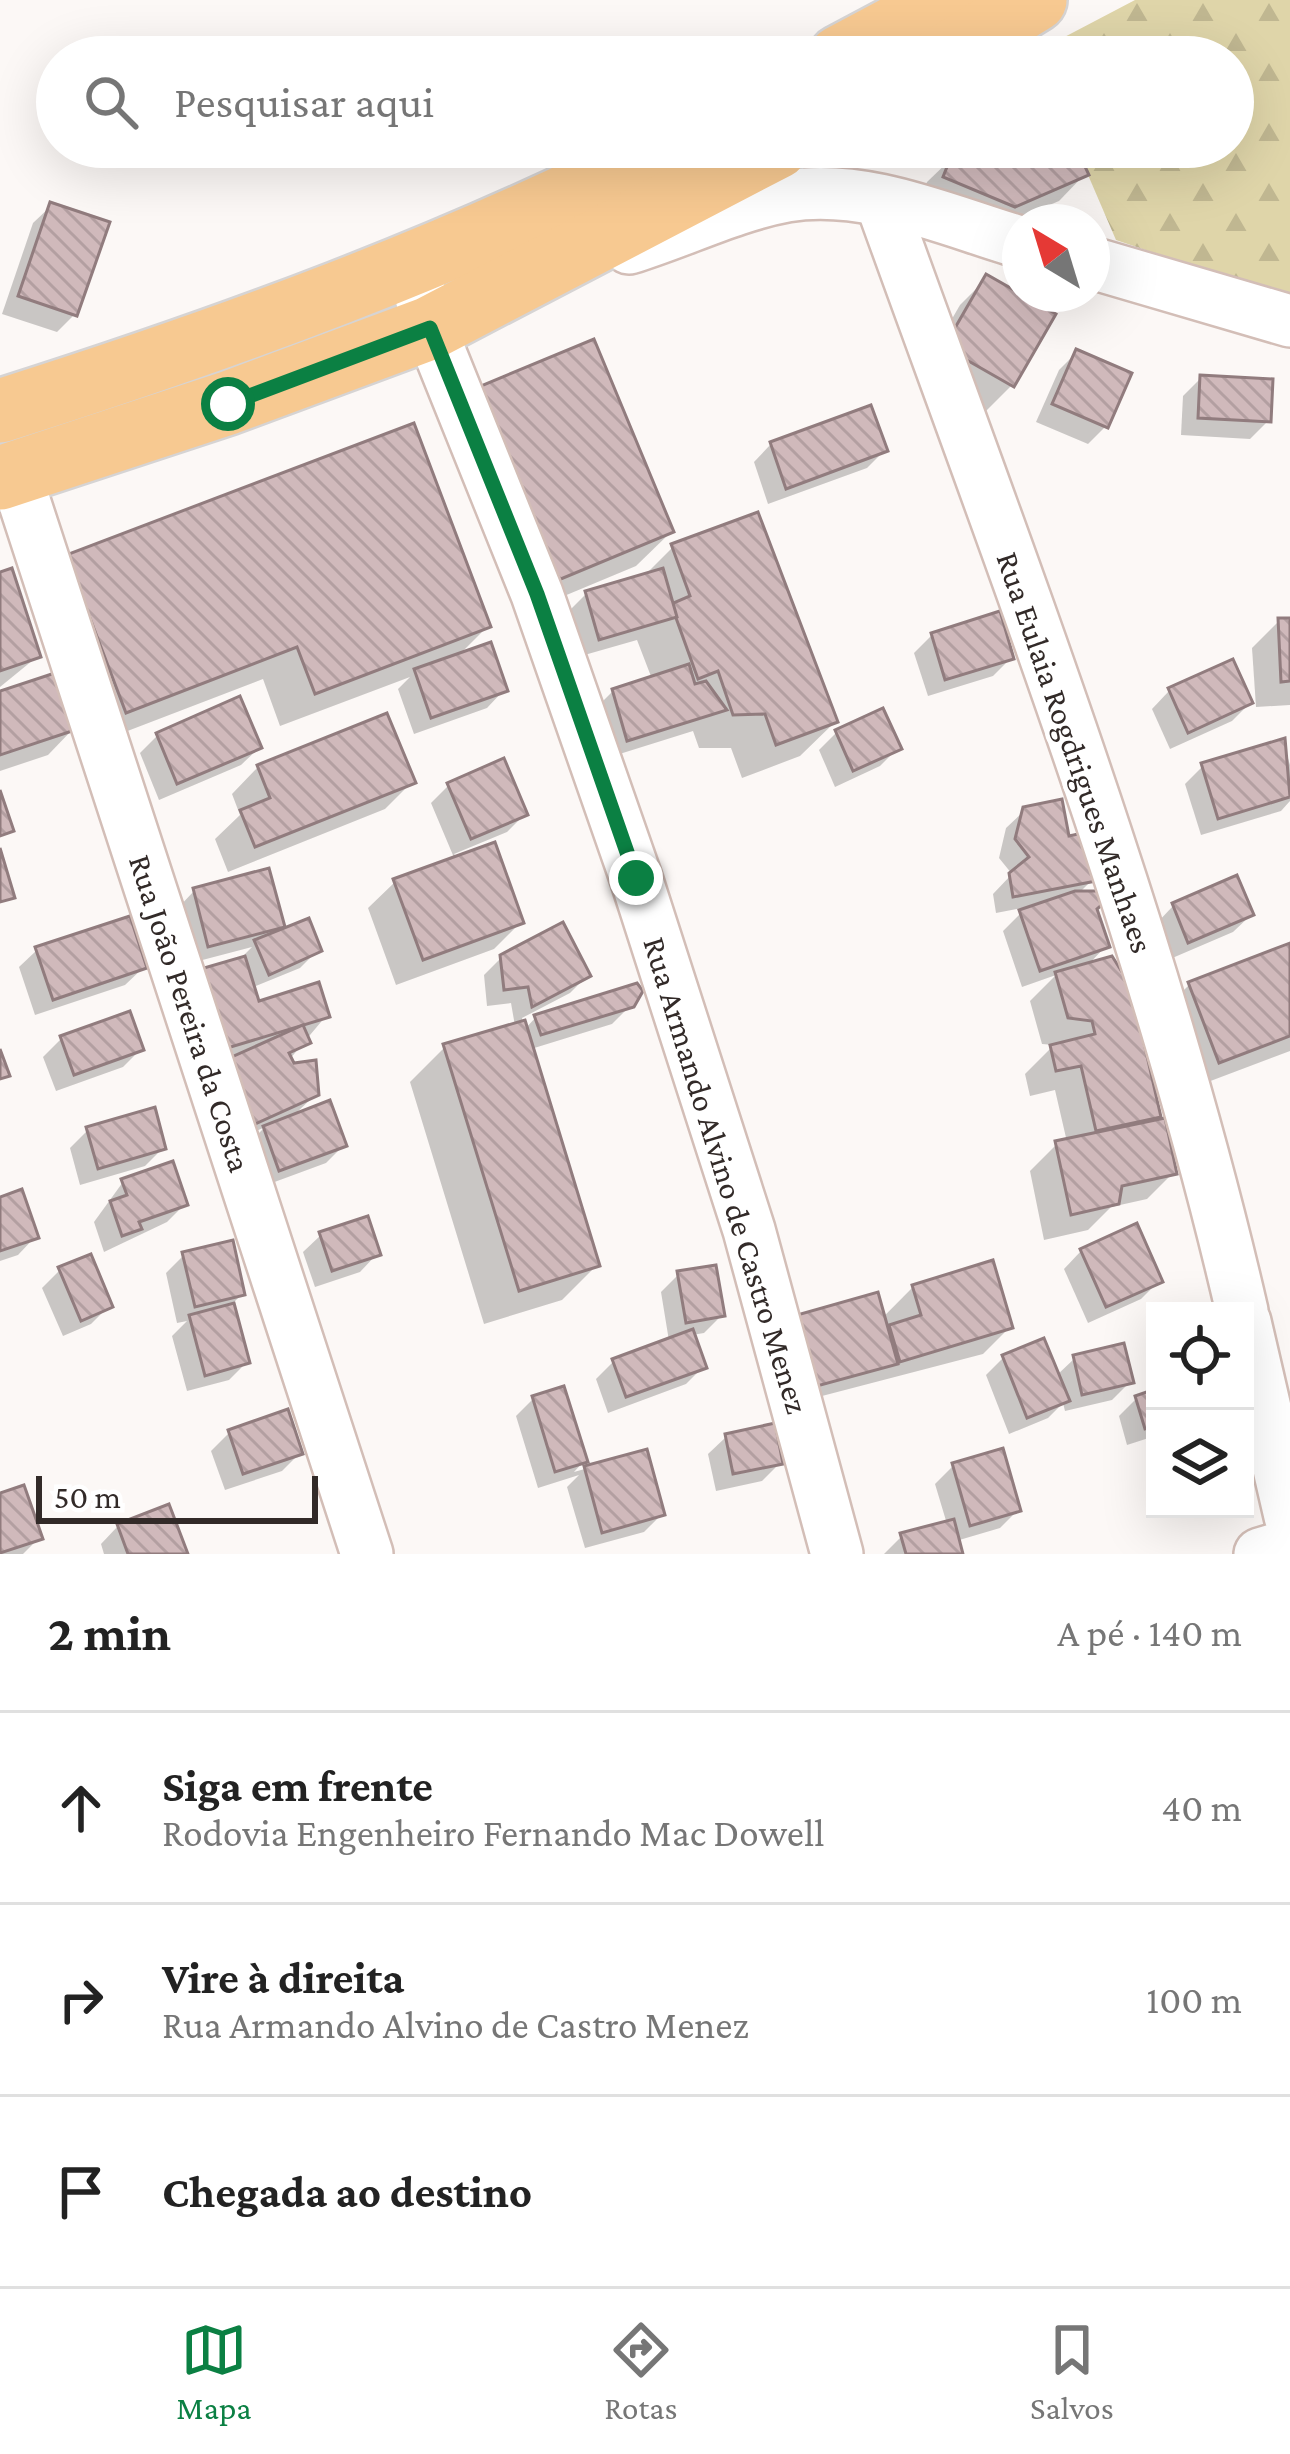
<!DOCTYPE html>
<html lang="pt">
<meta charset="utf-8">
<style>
body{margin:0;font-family:"Crimson Pro",serif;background:#f2f2f2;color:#222}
.controls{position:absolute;right:36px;bottom:36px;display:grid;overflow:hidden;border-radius:0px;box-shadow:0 12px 48px #0002}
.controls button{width:108px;height:108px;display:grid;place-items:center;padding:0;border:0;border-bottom:3px solid #e0e0e0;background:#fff;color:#222;font:60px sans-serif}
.compass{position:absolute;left:1002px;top:204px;width:108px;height:108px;border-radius:50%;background:#fff;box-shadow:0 12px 48px #0002;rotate:322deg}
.scale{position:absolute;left:36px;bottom:30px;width:282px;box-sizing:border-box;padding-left:12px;border:6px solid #322a28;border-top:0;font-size:33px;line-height:42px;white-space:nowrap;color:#322a28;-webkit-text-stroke:9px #fff;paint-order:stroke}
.stop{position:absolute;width:36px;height:36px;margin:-27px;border:9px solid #0b8043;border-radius:50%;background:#fff}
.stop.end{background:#0b8043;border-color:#fff;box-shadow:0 3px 12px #0008}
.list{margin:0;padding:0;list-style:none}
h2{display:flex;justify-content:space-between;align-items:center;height:156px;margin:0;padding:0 48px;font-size:51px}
h2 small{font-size:39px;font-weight:400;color:#767676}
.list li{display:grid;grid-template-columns:78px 1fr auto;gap:36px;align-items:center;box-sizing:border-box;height:192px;padding:0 48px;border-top:3px solid #e0e0e0}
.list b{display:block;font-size:45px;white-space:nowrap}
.list p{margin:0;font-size:39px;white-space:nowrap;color:#767676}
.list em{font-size:39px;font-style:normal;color:#767676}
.icon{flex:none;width:66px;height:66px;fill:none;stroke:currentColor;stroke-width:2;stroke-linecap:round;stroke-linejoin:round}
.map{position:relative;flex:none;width:1290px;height:1554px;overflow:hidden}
.search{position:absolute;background:#fff;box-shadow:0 12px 48px #0002;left:36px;right:36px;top:36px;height:132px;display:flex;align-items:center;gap:30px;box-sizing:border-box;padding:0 42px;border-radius:66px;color:#767676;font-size:45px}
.sheet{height:732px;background:#fff}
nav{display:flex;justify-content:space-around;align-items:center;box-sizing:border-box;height:168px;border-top:3px solid #e0e0e0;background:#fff;font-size:33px;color:#767676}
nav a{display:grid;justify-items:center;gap:6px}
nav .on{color:#0b8043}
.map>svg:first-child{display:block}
</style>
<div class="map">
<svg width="1290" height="1554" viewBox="0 0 1290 1554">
<defs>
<pattern id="forest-firs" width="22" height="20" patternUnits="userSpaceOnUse" patternTransform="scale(3)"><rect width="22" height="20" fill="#dfd5a9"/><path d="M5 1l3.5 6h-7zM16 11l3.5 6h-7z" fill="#c0b791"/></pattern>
<pattern id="building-back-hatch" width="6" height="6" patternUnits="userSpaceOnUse" patternTransform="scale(3)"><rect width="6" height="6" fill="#d0b9bb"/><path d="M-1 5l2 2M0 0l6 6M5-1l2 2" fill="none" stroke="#b39fa1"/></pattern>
</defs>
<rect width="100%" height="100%" fill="#fcf8f6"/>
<path fill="url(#forest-firs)" d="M 1135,0 L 1290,0 L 1290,299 L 1116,240 L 1076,147 L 1233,147 L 1233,57 L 1036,57 L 1034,53 Z"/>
<g fill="#0003">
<path d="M 972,147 L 1073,147 L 1085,174 L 1059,201 L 986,232 L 918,204 L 927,182 L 955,155 Z"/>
<path d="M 51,206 L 75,314 L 57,332 L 2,314 L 33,223 Z"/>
<path d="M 987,278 L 1012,385 L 985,412 L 920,374 L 960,305 Z"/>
<path d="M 1076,353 L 1106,426 L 1088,444 L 1036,422 L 1059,370 Z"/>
<path d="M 1201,378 L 1268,421 L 1250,439 L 1181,435 L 1183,396 Z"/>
<path d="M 443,425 L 671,532 L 636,566 L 521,614 Z"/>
<path d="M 771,444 L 884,451 L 867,468 L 768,504 L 754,462 Z"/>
<path d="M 673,547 L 835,722 L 800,756 L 742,778 L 731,748 L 699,748 L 693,731 L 610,757 L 595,709 L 613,691 L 652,679 L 637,640 L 581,656 L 569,611 L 586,594 L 643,577 Z"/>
<path d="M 68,557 L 487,627 L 457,657 L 504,690 L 487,708 L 414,734 L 398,689 L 410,677 L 280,726 L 263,679 L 91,745 Z"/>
<path d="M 0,575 L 38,656 L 0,687 Z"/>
<path d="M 1279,621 L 1290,621 L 1290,705 L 1256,707 L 1252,648 Z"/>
<path d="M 932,635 L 1011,658 L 993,676 L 928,696 L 914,653 Z"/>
<path d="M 1169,691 L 1250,703 L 1232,721 L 1170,749 L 1152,709 Z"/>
<path d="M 0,695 L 74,728 L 48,755 L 0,771 Z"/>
<path d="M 837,732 L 898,748 L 880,766 L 835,787 L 819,750 Z"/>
<path d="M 157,736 L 259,748 L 241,765 L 159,800 L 140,753 Z"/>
<path d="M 1283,742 L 1290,765 L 1290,801 L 1281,811 L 1201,835 L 1185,784 L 1203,766 Z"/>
<path d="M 258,767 L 412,782 L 385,809 L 228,872 L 215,839 L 240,815 L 232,794 Z"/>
<path d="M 448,786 L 524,815 L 507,832 L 454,854 L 521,922 L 494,949 L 396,985 L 368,908 L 395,882 L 455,860 L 431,803 Z"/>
<path d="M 1025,810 L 1067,840 L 1092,880 L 1078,894 L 1093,909 L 1106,946 L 1086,967 L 1141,1043 L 1173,1173 L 1147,1199 L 1111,1207 L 1088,1230 L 1044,1240 L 1030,1171 L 1057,1144 L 1067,1142 L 1055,1090 L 1030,1096 L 1025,1074 L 1054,1045 L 1042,1044 L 1030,1001 L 1056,975 L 1022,987 L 1003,931 L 1027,907 L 996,913 L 993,894 L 1012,874 L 999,858 L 1006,828 Z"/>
<path d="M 194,891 L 281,926 L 270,937 L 318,950 L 300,968 L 251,988 L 257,1005 L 326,1016 L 289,1060 L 316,1094 L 291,1118 L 344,1145 L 326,1163 L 261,1187 L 246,1146 L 265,1127 L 236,1140 L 209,1081 L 238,961 L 252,947 L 191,963 L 177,909 Z"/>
<path d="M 1173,906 L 1251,915 L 1233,932 L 1170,959 L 1156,924 Z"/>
<path d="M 1290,946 L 1290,1051 L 1192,1088 L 1163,1011 L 1190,984 Z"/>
<path d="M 37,950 L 143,968 L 125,985 L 35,1015 L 19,967 Z"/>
<path d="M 502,957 L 588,975 L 570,993 L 522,1018 L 525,1029 L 536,1017 L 631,1005 L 612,1024 L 531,1049 L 597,1265 L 562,1300 L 484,1324 L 410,1082 L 445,1047 L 515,1026 L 511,1003 L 487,1006 L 484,975 Z"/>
<path d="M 61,1039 L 141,1049 L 123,1067 L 56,1091 L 43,1057 Z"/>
<path d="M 88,1130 L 163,1148 L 145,1166 L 80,1185 L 70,1148 Z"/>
<path d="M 123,1182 L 185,1204 L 167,1222 L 104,1252 L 94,1222 Z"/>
<path d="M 0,1200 L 35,1237 L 18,1255 L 0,1261 Z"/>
<path d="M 321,1235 L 377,1254 L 360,1272 L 315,1287 L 303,1252 Z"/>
<path d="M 1081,1251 L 1159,1281 L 1141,1299 L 1088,1323 L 1064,1269 Z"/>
<path d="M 184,1255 L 242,1294 L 231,1305 L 247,1362 L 229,1380 L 187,1391 L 172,1336 L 187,1321 L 177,1323 L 166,1273 Z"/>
<path d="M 60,1270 L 109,1306 L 91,1324 L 63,1336 L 42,1288 Z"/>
<path d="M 679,1274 L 722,1315 L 704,1333 L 692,1335 L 703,1367 L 686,1384 L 608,1413 L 596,1379 L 614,1361 L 669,1341 L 661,1292 Z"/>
<path d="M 913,1287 L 1010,1327 L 983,1354 L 799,1402 Z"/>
<path d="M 1003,1358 L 1056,1376 L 1075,1358 L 1130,1382 L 1112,1400 L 1065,1411 L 1063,1403 L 1048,1418 L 1009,1434 L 986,1375 Z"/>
<path d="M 1155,1392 L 1155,1436 L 1127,1445 L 1119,1416 L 1137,1398 Z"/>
<path d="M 533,1399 L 584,1461 L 574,1472 L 645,1452 L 662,1514 L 644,1532 L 585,1548 L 567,1487 L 579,1475 L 538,1488 L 516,1416 Z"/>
<path d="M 229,1433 L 300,1453 L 282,1471 L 225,1490 L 211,1451 Z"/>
<path d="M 726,1437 L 780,1463 L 762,1481 L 716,1491 L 708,1454 Z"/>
<path d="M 953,1466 L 1018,1510 L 1000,1528 L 956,1541 L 960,1554 L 884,1554 L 902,1536 L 947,1524 L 935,1484 Z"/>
<path d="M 0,1496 L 39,1538 L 23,1554 L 0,1554 Z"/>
<path d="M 118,1526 L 185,1554 L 104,1554 L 101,1544 Z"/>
</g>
<g fill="url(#building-back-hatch)" stroke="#917c7e" stroke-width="3">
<path d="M 965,147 L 1076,147 L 1089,175 L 1015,207 L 943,177 L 953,152 Z"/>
<path d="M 50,202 L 110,222 L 77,316 L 18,296 Z"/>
<path d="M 986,274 L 1056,314 L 1014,387 L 944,347 Z"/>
<path d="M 594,339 L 674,532 L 556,581 L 476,388 Z"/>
<path d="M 1076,349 L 1132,373 L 1108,428 L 1052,404 Z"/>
<path d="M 1200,375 L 1273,379 L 1271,422 L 1198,418 Z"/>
<path d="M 871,405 L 888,451 L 786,489 L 770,442 Z"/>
<path d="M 414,423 L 491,627 L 315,694 L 297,647 L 126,713 L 66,555 Z"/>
<path d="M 758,512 L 838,722 L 776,745 L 765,714 L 733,715 L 718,671 L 698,679 L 671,604 L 690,596 L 671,544 Z"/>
<path d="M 12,568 L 41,657 L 0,671 L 0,572 Z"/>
<path d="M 663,568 L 677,617 L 599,640 L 585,591 Z"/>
<path d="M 1000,611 L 1014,659 L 945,680 L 931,633 Z"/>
<path d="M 1278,618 L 1290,618 L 1290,681 L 1281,682 Z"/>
<path d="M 491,642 L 508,691 L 431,718 L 414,669 Z"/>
<path d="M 1233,659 L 1253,703 L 1188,733 L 1168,688 Z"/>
<path d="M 689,664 L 695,684 L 706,681 L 727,710 L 627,741 L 612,689 Z"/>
<path d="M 58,672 L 78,729 L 0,755 L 0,691 Z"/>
<path d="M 240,696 L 262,748 L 177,784 L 156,733 Z"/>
<path d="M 883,708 L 902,749 L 853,771 L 835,730 Z"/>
<path d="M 387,713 L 416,783 L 255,847 L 240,810 L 270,798 L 257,765 Z"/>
<path d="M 1285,738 L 1290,797 L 1218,819 L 1201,763 Z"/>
<path d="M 504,758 L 528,815 L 471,839 L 447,783 Z"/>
<path d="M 0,790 L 14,831 L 0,836 Z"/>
<path d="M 1062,799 L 1069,836 L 1087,832 L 1096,881 L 1013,897 L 1009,873 L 1029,857 L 1015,839 L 1023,807 Z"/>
<path d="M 495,842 L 524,923 L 423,960 L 393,879 Z"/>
<path d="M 0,848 L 15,898 L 0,902 Z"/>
<path d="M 269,868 L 285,927 L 208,947 L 193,888 Z"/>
<path d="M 1237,875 L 1254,915 L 1188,943 L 1172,903 Z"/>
<path d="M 1075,891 L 1098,891 L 1104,903 L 1097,909 L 1110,947 L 1040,971 L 1019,910 Z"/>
<path d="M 130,916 L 147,968 L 53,1000 L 35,947 Z"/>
<path d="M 309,918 L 322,951 L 269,975 L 254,940 Z"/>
<path d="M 563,922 L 591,976 L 532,1007 L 528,987 L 504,990 L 500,955 Z"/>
<path d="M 1290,943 L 1290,1036 L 1219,1063 L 1188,982 Z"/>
<path d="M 245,956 L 259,1001 L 319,982 L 330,1017 L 221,1050 L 197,970 Z"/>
<path d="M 1112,956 L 1157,1028 L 1144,1043 L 1161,1117 L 1096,1131 L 1081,1066 L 1056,1071 L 1050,1045 L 1095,1034 L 1092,1021 L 1068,1018 L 1055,972 Z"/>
<path d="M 637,983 L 643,991 L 634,1007 L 541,1035 L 534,1015 Z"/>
<path d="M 130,1011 L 144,1050 L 74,1075 L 60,1036 Z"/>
<path d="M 525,1020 L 600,1266 L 519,1291 L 443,1044 Z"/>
<path d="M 303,1025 L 311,1043 L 289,1053 L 294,1063 L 316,1060 L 319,1095 L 255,1124 L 225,1060 Z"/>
<path d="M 0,1049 L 10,1076 L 0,1079 Z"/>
<path d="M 330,1100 L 347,1146 L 279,1171 L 263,1126 Z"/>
<path d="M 155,1107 L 166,1149 L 98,1169 L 86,1127 Z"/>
<path d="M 1165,1118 L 1177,1174 L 1122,1186 L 1119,1204 L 1071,1215 L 1055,1141 Z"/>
<path d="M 173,1161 L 188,1205 L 139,1222 L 142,1229 L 122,1236 L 110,1201 L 127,1195 L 121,1179 Z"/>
<path d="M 22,1189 L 39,1238 L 0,1251 L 0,1197 Z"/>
<path d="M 368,1216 L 381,1255 L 332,1271 L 319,1232 Z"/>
<path d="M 1137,1223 L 1163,1282 L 1106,1307 L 1080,1249 Z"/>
<path d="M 233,1240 L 245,1295 L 195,1307 L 182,1252 Z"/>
<path d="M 91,1254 L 113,1307 L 81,1321 L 58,1267 Z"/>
<path d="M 993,1260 L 1013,1328 L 900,1362 L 889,1325 L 921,1315 L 912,1285 Z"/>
<path d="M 716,1265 L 725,1316 L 686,1323 L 677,1271 Z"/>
<path d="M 878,1292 L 898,1364 L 817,1386 L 797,1315 Z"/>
<path d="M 234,1303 L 250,1363 L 205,1376 L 189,1315 Z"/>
<path d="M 693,1329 L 707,1368 L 626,1397 L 612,1359 Z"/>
<path d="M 1044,1338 L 1070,1401 L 1027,1418 L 1002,1355 Z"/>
<path d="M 1124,1343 L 1134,1383 L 1082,1395 L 1073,1355 Z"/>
<path d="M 564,1386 L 588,1462 L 555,1472 L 532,1396 Z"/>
<path d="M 1155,1389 L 1155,1426 L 1145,1429 L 1135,1396 Z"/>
<path d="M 288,1409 L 303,1454 L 243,1474 L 228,1430 Z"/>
<path d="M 775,1423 L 783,1464 L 733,1474 L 725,1434 Z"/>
<path d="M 1003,1448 L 1021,1511 L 970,1526 L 952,1463 Z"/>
<path d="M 647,1449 L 665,1515 L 602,1533 L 584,1466 Z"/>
<path d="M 24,1485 L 43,1539 L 0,1553 L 0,1493 Z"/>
<path d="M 169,1504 L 188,1554 L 128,1554 L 117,1524 Z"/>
<path d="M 954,1519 L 963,1554 L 906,1554 L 900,1533 Z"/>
</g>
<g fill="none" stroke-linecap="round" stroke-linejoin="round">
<g stroke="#d3beb7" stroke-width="56">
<g id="minor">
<path d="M 881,201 C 1013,568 1154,931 1242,1311"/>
<path d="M 629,248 C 682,232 732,206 787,196 C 865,183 946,220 1020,242"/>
<path d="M 411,263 L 430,328 L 537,594 L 636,878 L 749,1230 L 837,1554"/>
<path d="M 1092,263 L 1290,321"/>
<path d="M 15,473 L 367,1554"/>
<path d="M 1245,1322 L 1290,1516"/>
<path d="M 1260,1554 L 1290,1545"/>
</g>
</g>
<g stroke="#d6d4d4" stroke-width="68">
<g id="major">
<path d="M 840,57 L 947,0"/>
<path d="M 943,57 L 1035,0"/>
<path d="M 0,411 C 227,339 454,256 667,147"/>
<path d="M 0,478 L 228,403 L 430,328 L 777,147"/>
</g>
</g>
<use href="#minor" stroke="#fff" stroke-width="51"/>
<use href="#major" stroke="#f7c991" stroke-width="63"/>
</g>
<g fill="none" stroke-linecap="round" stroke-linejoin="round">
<path stroke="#0b8043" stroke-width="15" d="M 228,404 L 430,328 L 537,594 L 636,878"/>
</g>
<g text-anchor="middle" stroke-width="9" stroke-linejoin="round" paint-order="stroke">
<g font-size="33" fill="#322a28" stroke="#fff">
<text transform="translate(1076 752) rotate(71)" y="12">Rua Eulaia Rogdrigues Manhaes</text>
<text transform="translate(191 1013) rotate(72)" y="12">Rua João Pereira da Costa</text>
<text transform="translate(727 1175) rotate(73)" y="12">Rua Armando Alvino de Castro Menez</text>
</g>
</g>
</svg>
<div class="controls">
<button><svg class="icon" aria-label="locate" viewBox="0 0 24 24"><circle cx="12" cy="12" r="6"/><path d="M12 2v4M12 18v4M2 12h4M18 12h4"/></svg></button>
<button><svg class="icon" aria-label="layers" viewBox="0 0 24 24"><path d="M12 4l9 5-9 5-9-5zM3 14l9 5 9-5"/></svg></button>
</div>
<svg class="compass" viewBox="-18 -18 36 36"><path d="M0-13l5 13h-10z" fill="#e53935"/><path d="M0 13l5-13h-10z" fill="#767676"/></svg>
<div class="scale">50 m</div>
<div class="stop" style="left:228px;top:404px"></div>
<div class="stop end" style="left:636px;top:878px"></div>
<div class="search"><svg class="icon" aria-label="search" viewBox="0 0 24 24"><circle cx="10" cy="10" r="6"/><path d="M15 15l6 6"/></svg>Pesquisar aqui</div>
</div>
<section class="sheet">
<h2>2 min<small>A pé · 140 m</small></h2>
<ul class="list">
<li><svg class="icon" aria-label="ahead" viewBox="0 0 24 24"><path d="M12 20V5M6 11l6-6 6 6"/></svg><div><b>Siga em frente</b><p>Rodovia Engenheiro Fernando Mac Dowell</p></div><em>40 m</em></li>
<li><svg class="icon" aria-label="right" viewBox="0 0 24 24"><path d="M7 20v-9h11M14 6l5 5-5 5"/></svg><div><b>Vire à direita</b><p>Rua Armando Alvino de Castro Menez</p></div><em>100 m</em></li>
<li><svg class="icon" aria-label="arrive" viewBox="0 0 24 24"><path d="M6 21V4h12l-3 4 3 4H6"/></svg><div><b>Chegada ao destino</b></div></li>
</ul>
</section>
<nav>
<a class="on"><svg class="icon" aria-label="map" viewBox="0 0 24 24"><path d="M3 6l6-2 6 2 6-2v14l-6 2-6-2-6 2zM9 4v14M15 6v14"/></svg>Mapa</a>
<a><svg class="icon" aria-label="directions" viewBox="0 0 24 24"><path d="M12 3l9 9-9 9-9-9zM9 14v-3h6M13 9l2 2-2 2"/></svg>Rotas</a>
<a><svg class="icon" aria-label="saved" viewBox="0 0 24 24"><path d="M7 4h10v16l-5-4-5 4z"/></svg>Salvos</a>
</nav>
